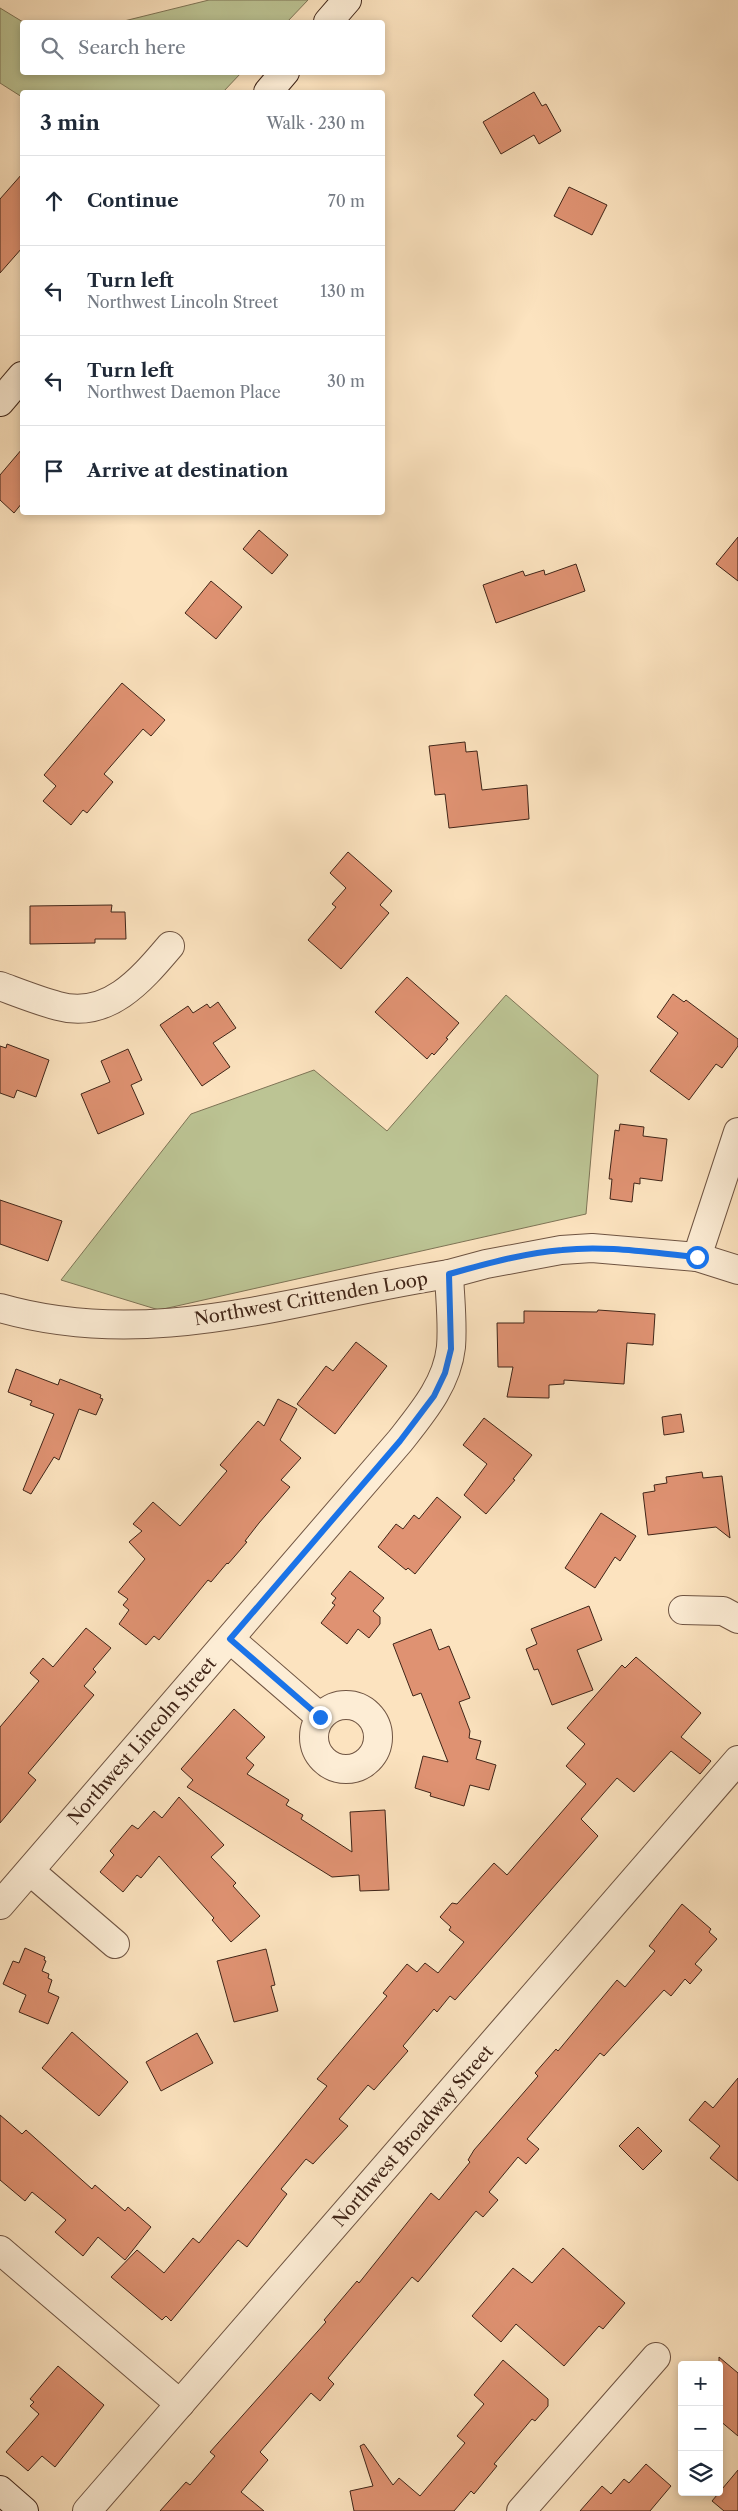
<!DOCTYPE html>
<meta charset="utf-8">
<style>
body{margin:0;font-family:"Libre Caslon Text",serif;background:#f6f6f7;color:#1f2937}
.controls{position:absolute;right:15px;bottom:15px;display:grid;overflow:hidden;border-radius:5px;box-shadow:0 2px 8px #0003}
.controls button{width:45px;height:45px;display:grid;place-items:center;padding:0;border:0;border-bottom:1px solid #e0e1e3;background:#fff;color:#1f2937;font:25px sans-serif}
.stop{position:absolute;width:15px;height:15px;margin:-11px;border:4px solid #1a73e8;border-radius:50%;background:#fff}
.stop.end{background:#1a73e8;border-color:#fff;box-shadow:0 1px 5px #0008}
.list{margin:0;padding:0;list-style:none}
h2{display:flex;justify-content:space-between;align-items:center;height:65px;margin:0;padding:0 20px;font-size:21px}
h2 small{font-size:16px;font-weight:400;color:#747a83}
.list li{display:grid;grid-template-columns:32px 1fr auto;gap:15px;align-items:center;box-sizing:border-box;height:90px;padding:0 20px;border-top:1px solid #e0e1e3}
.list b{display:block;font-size:19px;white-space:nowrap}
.list p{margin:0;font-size:16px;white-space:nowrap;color:#747a83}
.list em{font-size:16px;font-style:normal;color:#747a83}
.icon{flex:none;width:28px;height:28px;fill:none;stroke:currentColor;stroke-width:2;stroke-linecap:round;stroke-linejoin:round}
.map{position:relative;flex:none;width:738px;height:2511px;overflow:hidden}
.search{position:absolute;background:#fff;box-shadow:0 2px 8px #0003;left:20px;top:20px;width:365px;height:55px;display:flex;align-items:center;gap:12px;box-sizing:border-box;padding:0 18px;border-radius:5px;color:#747a83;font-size:19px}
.panel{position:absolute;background:#fff;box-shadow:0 2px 8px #0003;left:20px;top:90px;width:365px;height:425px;border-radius:5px}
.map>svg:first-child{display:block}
</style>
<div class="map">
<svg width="738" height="2511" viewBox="0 0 738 2511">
<rect width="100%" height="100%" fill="#fce3bf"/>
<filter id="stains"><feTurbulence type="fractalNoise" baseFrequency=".004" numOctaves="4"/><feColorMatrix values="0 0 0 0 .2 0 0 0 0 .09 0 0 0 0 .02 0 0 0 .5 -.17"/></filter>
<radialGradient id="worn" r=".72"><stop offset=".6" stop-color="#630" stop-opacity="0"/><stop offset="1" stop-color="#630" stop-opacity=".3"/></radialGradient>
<g fill="#bcc494" stroke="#7e7456">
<path d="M 209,0 L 308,0 L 287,22 L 120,22 Z"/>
<path d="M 0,8 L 23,22 L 22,72 L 241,73 L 223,92 L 22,92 L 22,97 L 0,83 Z"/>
<path d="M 506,995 L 598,1075 L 586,1214 L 159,1310 L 61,1280 L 191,1114 L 314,1070 L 387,1131 Z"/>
</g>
<g fill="#df9272" stroke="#402518">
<path d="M 534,92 L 542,106 L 546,104 L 561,131 L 539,144 L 534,135 L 501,154 L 483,122 Z"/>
<path d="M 22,174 L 22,248 L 0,273 L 0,199 Z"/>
<path d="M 569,187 L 607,205 L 592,235 L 554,216 Z"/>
<path d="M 22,449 L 22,503 L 14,513 L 0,500 L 0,475 Z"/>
<path d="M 259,530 L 288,555 L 272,574 L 243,549 Z"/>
<path d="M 738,537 L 738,581 L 716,564 Z"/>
<path d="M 576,564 L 585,591 L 496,623 L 483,585 L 523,571 L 525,576 L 544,570 L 545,575 Z"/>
<path d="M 211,581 L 242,607 L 216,639 L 185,613 Z"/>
<path d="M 122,683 L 165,720 L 151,736 L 143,729 L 104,774 L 113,782 L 87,813 L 83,810 L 71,825 L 43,801 L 56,786 L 44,775 Z"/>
<path d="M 465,742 L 466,752 L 477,751 L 482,790 L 527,785 L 529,819 L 449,828 L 445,794 L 435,795 L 429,746 Z"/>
<path d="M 348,852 L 392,891 L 380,905 L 389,913 L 341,969 L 308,940 L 336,907 L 332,904 L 346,888 L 330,873 Z"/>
<path d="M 112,905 L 111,912 L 125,912 L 126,939 L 95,939 L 95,943 L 30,944 L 30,906 Z"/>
<path d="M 407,977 L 459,1023 L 446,1038 L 448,1039 L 434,1055 L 432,1053 L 427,1059 L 375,1012 Z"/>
<path d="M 673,994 L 684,1002 L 686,1000 L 738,1039 L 738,1046 L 722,1068 L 716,1064 L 689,1100 L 650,1071 L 678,1033 L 657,1017 Z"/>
<path d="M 218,1002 L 236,1028 L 213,1043 L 230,1067 L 202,1086 L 160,1025 L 188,1006 L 193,1013 L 207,1004 L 210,1008 Z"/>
<path d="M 7,1044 L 49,1060 L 36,1097 L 17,1090 L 14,1098 L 0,1093 L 0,1046 L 6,1048 Z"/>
<path d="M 128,1049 L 142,1080 L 131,1085 L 144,1114 L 98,1134 L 81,1094 L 110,1082 L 101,1061 Z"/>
<path d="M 620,1124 L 644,1127 L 643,1136 L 667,1139 L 662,1181 L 640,1178 L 640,1184 L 634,1183 L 632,1202 L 610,1199 L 612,1179 L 609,1179 L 615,1130 L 619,1131 Z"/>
<path d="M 0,1200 L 62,1221 L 48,1261 L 0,1244 Z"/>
<path d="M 598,1310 L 655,1314 L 653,1345 L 627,1343 L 624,1384 L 564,1380 L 564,1384 L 549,1385 L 549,1398 L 507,1397 L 513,1367 L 498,1367 L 497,1323 L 524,1323 L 524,1311 L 597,1312 Z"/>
<path d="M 356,1342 L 387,1366 L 335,1434 L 297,1404 L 326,1366 L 333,1371 Z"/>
<path d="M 16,1369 L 58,1385 L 60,1379 L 101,1395 L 100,1398 L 103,1399 L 96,1415 L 79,1409 L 59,1460 L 54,1457 L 31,1494 L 23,1490 L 54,1414 L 30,1405 L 32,1401 L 8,1392 Z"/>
<path d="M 278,1399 L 297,1409 L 280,1440 L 301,1458 L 281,1480 L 290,1487 L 259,1523 L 245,1541 L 247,1542 L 228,1564 L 227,1563 L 211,1582 L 208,1580 L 159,1640 L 154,1636 L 146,1645 L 119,1624 L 129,1610 L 123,1605 L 128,1599 L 118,1592 L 145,1559 L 129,1542 L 142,1531 L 133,1524 L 153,1502 L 180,1526 L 227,1471 L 220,1465 L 258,1421 L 264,1426 Z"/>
<path d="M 681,1414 L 684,1432 L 664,1435 L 662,1417 Z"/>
<path d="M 484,1418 L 532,1455 L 513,1479 L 515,1480 L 486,1514 L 464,1495 L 487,1464 L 463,1445 Z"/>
<path d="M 702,1472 L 703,1478 L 722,1476 L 730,1538 L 716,1527 L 648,1535 L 643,1493 L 655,1491 L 654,1485 L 667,1483 L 666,1477 Z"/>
<path d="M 437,1497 L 461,1517 L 415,1574 L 408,1568 L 406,1570 L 378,1547 L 396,1524 L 403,1529 L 414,1515 L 419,1519 Z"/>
<path d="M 601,1513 L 636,1536 L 620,1561 L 615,1557 L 595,1588 L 565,1568 Z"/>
<path d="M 350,1571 L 384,1598 L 373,1611 L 380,1617 L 380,1624 L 369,1638 L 358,1629 L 347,1644 L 321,1623 L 335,1605 L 332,1603 L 336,1598 L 331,1594 Z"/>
<path d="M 589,1606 L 602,1640 L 577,1650 L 593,1690 L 552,1705 L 538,1669 L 534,1670 L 526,1649 L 537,1644 L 531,1629 Z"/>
<path d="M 86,1628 L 111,1648 L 93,1669 L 96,1672 L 84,1686 L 94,1695 L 28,1773 L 36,1780 L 0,1823 L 0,1727 L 39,1681 L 30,1673 L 43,1658 L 53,1667 Z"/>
<path d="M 431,1629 L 439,1650 L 449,1646 L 470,1698 L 459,1702 L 470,1731 L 469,1738 L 481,1741 L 476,1759 L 496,1765 L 489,1790 L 470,1785 L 464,1806 L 430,1796 L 431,1793 L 415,1788 L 423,1756 L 448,1762 L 421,1693 L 413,1696 L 393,1644 Z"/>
<path d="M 636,1657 L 701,1713 L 681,1737 L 711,1761 L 700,1774 L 671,1751 L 634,1792 L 617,1778 L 581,1819 L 598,1836 L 455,2000 L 450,1996 L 437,2012 L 434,2009 L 403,2046 L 408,2051 L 374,2090 L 368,2085 L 339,2119 L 348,2126 L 313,2164 L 306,2159 L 281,2189 L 287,2194 L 247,2247 L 238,2240 L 171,2321 L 166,2316 L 162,2320 L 111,2277 L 137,2250 L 164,2273 L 193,2238 L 199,2243 L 327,2086 L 317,2079 L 387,1996 L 383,1993 L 407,1964 L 417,1972 L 425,1963 L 438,1973 L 464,1942 L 449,1930 L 451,1927 L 440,1917 L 452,1903 L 457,1904 L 494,1863 L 507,1875 L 586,1784 L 566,1766 L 585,1744 L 567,1728 L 622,1665 L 625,1668 Z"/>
<path d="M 234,1709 L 265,1737 L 246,1758 L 254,1765 L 247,1774 L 289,1800 L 286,1805 L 303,1815 L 301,1819 L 352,1852 L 350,1812 L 385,1810 L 389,1890 L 360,1891 L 359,1875 L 332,1877 L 187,1787 L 193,1780 L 181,1769 Z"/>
<path d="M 179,1797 L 224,1845 L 211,1857 L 236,1883 L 233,1886 L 260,1916 L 231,1942 L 212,1920 L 214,1918 L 159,1856 L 141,1878 L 137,1875 L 123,1892 L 100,1872 L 114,1855 L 110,1851 L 132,1825 L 138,1829 L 154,1811 L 162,1818 Z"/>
<path d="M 682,1904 L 711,1929 L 709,1932 L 717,1939 L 695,1964 L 702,1970 L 690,1984 L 685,1979 L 671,1996 L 664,1990 L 604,2056 L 600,2053 L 527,2139 L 539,2149 L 526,2164 L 518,2157 L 489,2192 L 498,2200 L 483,2217 L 476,2211 L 418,2282 L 412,2277 L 328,2378 L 334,2384 L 320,2401 L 311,2393 L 260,2452 L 268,2460 L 241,2492 L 264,2511 L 160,2511 L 186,2482 L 190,2485 L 215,2456 L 210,2452 L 326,2322 L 324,2320 L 357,2281 L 359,2283 L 431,2193 L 439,2200 L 470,2162 L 468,2160 L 474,2150 L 538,2076 L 535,2073 L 556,2049 L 558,2051 L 617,1980 L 625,1987 L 655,1951 L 649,1946 Z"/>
<path d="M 25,1948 L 45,1957 L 44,1960 L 46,1961 L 42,1971 L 49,1974 L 48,1978 L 52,1980 L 48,1992 L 59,1997 L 48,2024 L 19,2012 L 26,1995 L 3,1984 L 13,1961 L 19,1963 Z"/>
<path d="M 266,1949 L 275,1985 L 271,1986 L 278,2011 L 234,2022 L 217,1961 Z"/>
<path d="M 72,2032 L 128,2082 L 99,2116 L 42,2068 Z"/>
<path d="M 197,2033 L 213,2063 L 161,2091 L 146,2062 Z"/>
<path d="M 738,2078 L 738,2181 L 710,2158 L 720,2146 L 689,2120 L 705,2101 L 713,2108 Z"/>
<path d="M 0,2115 L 22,2134 L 26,2130 L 92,2189 L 95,2185 L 125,2211 L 128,2207 L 151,2227 L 125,2260 L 98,2237 L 83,2256 L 55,2232 L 66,2220 L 32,2192 L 25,2201 L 0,2180 Z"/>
<path d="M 638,2127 L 662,2151 L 643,2170 L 619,2146 Z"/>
<path d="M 563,2248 L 625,2303 L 603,2329 L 599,2326 L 564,2366 L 516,2324 L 501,2342 L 472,2316 L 513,2268 L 532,2283 Z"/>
<path d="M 719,2357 L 738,2373 L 738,2436 L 719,2420 Z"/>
<path d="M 503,2360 L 548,2399 L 548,2406 L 535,2421 L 532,2419 L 494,2464 L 497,2466 L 474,2494 L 471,2491 L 454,2511 L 354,2511 L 350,2491 L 373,2486 L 360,2446 L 364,2444 L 393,2485 L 399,2478 L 420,2496 L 465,2443 L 457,2436 L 484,2404 L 474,2395 Z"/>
<path d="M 58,2366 L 104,2405 L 55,2467 L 42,2456 L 28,2471 L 6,2452 L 39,2414 L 30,2406 L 34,2402 L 30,2399 Z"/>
<path d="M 646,2464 L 671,2486 L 650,2511 L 580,2511 L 602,2486 L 611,2494 L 624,2479 L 629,2483 Z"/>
<path d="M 738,2470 L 738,2511 L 724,2511 L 712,2501 Z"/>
</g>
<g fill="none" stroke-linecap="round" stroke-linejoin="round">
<g stroke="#6f5442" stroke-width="30">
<g id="street">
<path d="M 0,986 C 19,993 39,1001 58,1006 C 108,1020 142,979 170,946"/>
<path d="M 697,1257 L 738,1132"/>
<path d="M 0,1308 C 153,1352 298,1297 449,1274 L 486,1264 L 561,1250 L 592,1248 L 697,1257 L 738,1270"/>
<path d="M 683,1610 L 723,1611 L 738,1619"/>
<path d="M 230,1639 L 320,1717"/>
<circle cx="346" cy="1737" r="32"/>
<path d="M 30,1871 L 115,1944"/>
<path d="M 0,1905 L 400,1441 C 422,1413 447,1384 451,1347 C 453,1323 450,1299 449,1274"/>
<path d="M 0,2250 L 180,2404"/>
<path d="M 87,2511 L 738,1760"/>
<path d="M 521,2511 L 656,2357"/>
</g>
</g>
<g stroke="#402518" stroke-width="30">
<g id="secondary">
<path d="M 328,22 L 347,0"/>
<path d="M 268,92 L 285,72"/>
<path d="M 0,402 L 22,376"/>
<path d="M 0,2490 L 24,2511"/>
</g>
</g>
<use href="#street" stroke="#fdedd5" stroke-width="28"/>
<use href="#secondary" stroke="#fdedd5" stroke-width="28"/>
</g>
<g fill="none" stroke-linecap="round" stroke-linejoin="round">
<path stroke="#1a73e8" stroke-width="6" d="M 320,1717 L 230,1639 L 400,1441 L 434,1396 L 445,1373 L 451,1349 L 449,1274 C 486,1264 524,1253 562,1250 C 607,1245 652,1253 697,1257"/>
</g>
<g text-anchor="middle" stroke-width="5" stroke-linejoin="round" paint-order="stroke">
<g font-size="18" fill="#402518" stroke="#fdedd5">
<text transform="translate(311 1299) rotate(-10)" y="6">Northwest Crittenden Loop</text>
<text transform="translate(142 1741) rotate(-49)" y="6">Northwest Lincoln Street</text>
<text transform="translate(413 2136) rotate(-49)" y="6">Northwest Broadway Street</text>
</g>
</g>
<rect width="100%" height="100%" filter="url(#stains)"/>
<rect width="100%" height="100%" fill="url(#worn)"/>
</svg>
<div class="controls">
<button>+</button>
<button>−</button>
<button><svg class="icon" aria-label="layers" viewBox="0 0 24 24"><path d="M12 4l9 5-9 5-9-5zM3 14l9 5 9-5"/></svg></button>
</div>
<div class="stop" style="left:697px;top:1257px"></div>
<div class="stop end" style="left:320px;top:1717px"></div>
<div class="search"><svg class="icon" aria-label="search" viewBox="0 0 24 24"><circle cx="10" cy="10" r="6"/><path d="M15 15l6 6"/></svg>Search here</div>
<section class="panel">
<h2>3 min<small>Walk · 230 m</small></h2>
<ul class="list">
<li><svg class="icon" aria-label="ahead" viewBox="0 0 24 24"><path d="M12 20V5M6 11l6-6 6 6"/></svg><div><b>Continue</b></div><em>70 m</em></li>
<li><svg class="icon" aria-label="left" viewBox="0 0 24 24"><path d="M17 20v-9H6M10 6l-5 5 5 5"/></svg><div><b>Turn left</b><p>Northwest Lincoln Street</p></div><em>130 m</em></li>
<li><svg class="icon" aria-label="left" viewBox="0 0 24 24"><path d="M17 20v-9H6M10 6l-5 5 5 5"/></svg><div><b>Turn left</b><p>Northwest Daemon Place</p></div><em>30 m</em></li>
<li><svg class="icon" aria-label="arrive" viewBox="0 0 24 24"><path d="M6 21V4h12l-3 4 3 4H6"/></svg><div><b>Arrive at destination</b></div></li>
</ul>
</section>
</div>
